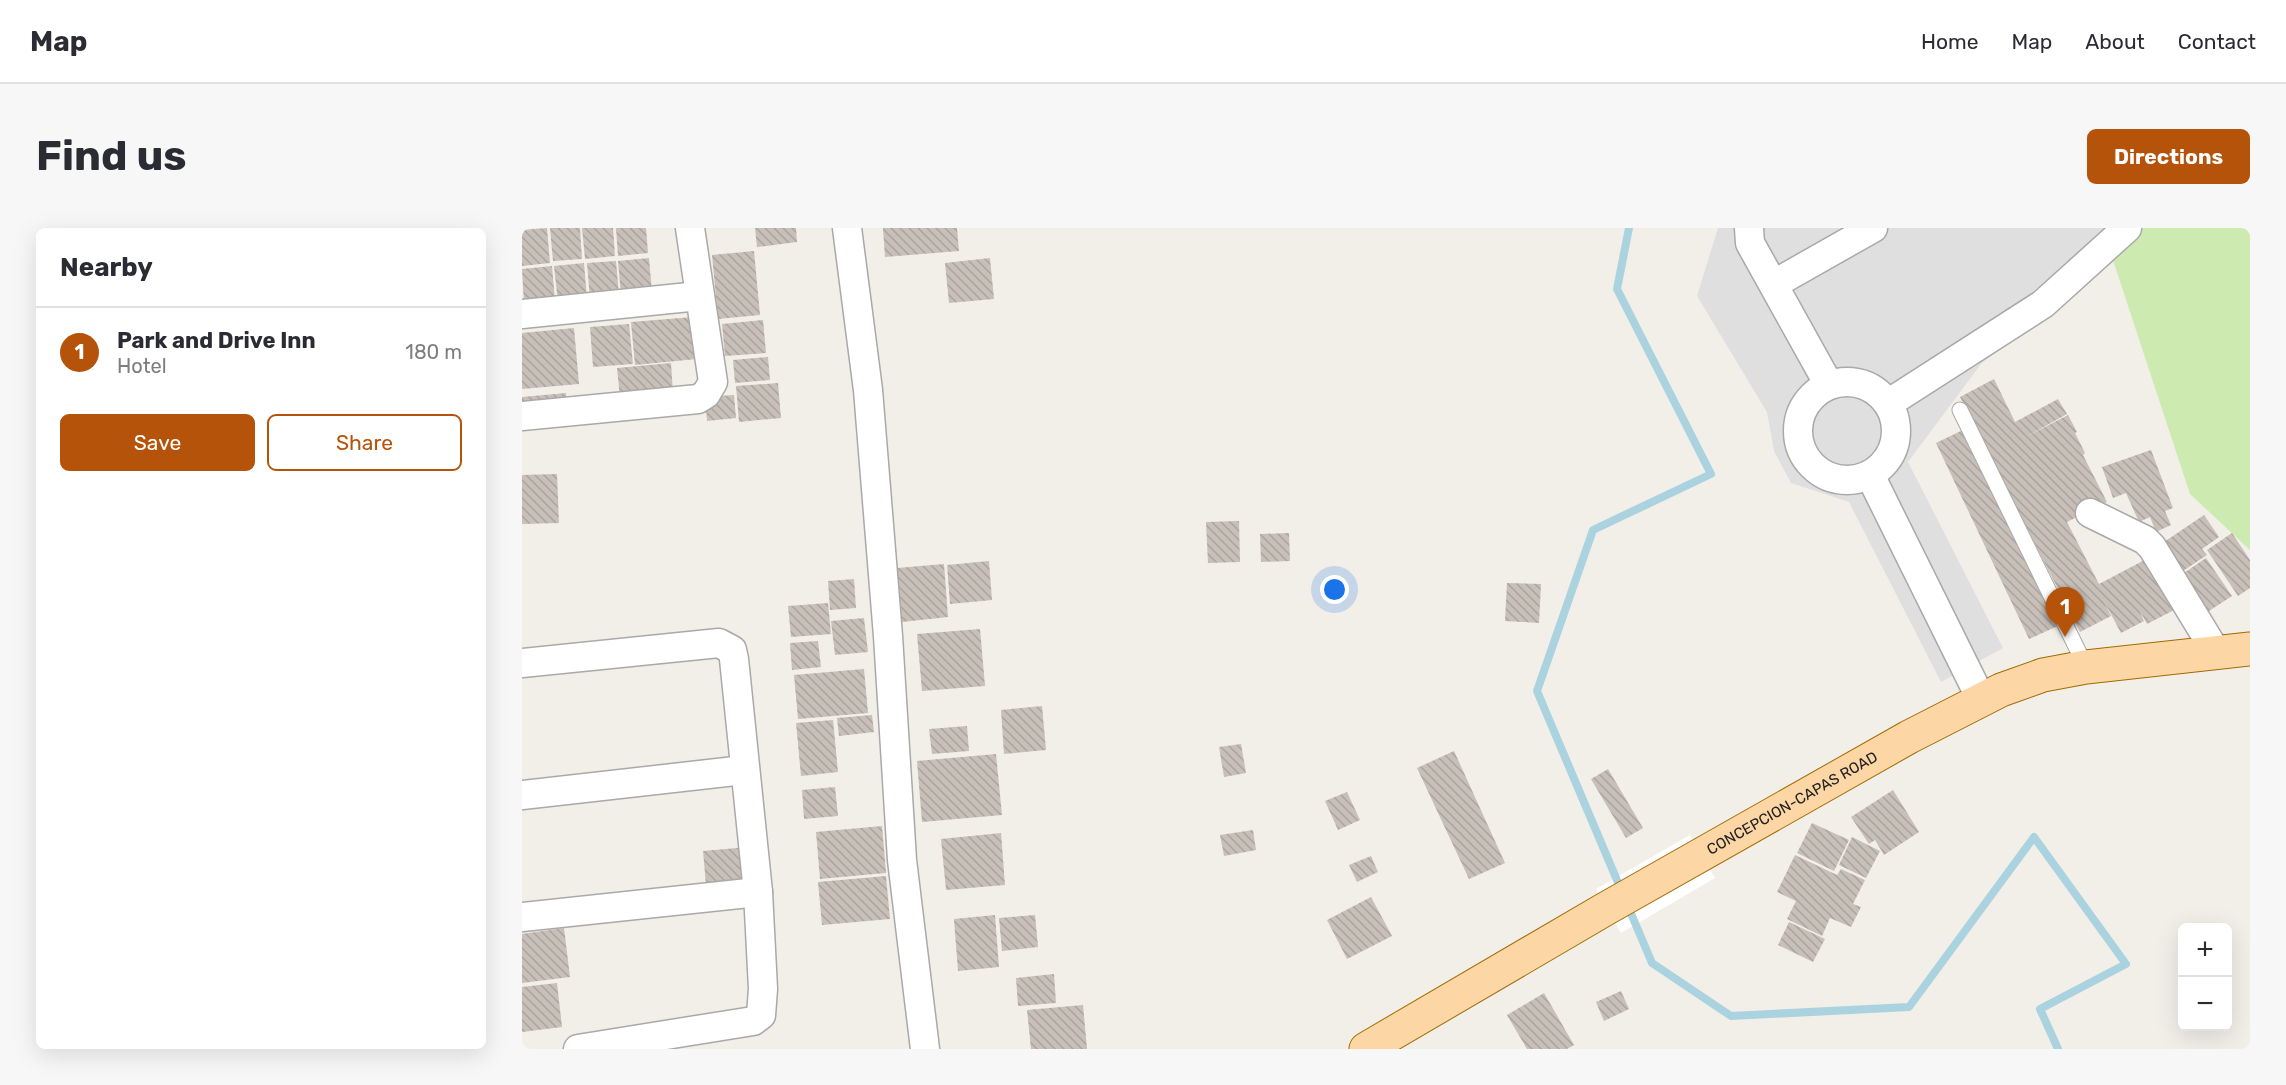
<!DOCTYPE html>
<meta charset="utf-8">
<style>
body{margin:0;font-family:Rubik,sans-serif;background:#f7f7f7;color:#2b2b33}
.controls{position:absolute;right:18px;bottom:18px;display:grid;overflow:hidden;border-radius:9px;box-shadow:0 6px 24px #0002}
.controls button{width:54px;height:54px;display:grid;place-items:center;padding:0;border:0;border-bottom:2px solid #e1e1e2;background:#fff;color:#2b2b33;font:30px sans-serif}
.you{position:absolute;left:813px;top:362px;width:21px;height:21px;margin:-15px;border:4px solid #fff;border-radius:50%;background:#1a73e8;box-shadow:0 0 0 9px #1a73e833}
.badge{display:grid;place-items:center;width:39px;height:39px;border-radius:50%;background:#b45309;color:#fff;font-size:20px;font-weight:700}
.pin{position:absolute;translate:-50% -50px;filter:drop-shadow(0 2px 3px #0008)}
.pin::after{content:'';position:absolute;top:32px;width:21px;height:18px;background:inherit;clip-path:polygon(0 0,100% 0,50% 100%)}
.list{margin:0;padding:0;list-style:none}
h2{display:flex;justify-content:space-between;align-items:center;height:78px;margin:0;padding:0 24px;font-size:26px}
h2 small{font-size:20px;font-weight:400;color:#7c7c81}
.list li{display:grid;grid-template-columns:39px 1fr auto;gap:18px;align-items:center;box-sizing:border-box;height:90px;padding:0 24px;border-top:2px solid #e1e1e2}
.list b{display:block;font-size:22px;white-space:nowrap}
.list p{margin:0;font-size:20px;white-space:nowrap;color:#7c7c81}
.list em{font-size:20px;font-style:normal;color:#7c7c81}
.actions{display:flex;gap:12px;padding:18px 24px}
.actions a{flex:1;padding:14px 0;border:2px solid #b45309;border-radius:9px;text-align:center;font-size:21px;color:#b45309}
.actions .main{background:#b45309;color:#fff}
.map{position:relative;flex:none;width:1728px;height:821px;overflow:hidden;border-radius:9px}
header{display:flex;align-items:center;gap:36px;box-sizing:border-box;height:84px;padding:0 30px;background:#fff;border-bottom:2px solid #e1e1e2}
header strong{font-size:28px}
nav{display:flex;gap:33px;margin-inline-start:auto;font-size:21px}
.intro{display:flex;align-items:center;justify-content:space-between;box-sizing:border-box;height:144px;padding:0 36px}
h1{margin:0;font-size:42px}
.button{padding:15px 27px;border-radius:9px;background:#b45309;color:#fff;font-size:21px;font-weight:700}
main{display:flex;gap:36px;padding:0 36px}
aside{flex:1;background:#fff;border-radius:9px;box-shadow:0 6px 24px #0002}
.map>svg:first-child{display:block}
</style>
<header>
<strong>Map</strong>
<nav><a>Home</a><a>Map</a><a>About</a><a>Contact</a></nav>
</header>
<div class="intro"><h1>Find us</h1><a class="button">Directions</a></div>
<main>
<aside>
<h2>Nearby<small></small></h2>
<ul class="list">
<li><span class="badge">1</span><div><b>Park and Drive Inn</b><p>Hotel</p></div><em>180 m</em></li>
</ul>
<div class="actions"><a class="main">Save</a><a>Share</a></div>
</aside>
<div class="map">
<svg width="1728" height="821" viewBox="0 0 1728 821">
<defs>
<pattern id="building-back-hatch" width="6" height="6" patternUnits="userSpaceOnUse" patternTransform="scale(1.5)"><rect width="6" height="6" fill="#c7bfb8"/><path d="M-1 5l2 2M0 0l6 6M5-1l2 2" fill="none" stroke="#aba49e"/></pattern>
</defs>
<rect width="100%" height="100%" fill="#f2efe9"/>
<path fill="#e0dfdf" d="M 1196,0 L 1622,0 L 1571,45 L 1459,136 L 1386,234 L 1481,420 L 1419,454 L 1327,274 L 1269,255 L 1252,223 L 1245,184 L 1175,68 Z"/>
<path fill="#cdebb0" d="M 1593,0 L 1728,0 L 1728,322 L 1668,266 L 1583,8 Z"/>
<path fill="#fff" d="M 1168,607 L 1193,650 L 1099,705 L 1074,661 Z"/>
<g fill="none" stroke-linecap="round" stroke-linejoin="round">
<g stroke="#aad3df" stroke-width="8">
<path d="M 1100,664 L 1015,463 L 1071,302 L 1189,246 L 1095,61 L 1107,0"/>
<path d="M 1105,676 L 1130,735 L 1209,788 L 1387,779 L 1512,609 L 1604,736 L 1518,781 L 1536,821"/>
</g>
</g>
<g fill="url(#building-back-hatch)">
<path d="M 25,0 L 28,35 L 0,38 L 0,2 Z"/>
<path d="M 28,0 L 58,0 L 60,31 L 31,33 Z"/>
<path d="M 60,0 L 91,0 L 93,28 L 63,31 Z"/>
<path d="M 94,0 L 124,0 L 126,25 L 96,28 Z"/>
<path d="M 233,0 L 274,0 L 275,14 L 235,19 Z"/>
<path d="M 361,0 L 435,0 L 437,23 L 363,29 Z"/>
<path d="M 232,23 L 238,87 L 196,91 L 190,27 Z"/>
<path d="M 127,30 L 130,64 L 99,67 L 96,33 Z"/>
<path d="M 468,30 L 472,71 L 427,75 L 423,35 Z"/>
<path d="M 94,33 L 97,68 L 68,71 L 65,35 Z"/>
<path d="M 62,35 L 65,71 L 36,74 L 32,38 Z"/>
<path d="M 30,38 L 33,73 L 2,76 L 0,41 Z"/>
<path d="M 171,89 L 175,131 L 113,137 L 109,94 Z"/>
<path d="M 241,92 L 244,125 L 203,128 L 200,96 Z"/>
<path d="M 107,96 L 111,136 L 71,139 L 68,99 Z"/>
<path d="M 52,100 L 57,156 L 0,161 L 0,105 Z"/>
<path d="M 246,129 L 248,152 L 213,155 L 211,132 Z"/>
<path d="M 149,135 L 151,165 L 98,170 L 95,140 Z"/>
<path d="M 1472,151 L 1493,194 L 1536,171 L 1545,186 L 1502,210 L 1546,187 L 1555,204 L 1553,205 L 1563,225 L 1561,227 L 1585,274 L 1545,294 L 1577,356 L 1632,327 L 1658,379 L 1625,396 L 1618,383 L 1622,393 L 1599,405 L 1582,373 L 1589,388 L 1558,404 L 1438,169 Z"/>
<path d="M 256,155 L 259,190 L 217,194 L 214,158 Z"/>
<path d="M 44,165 L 45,181 L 0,185 L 0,169 Z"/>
<path d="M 212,167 L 214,190 L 185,193 L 183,169 Z"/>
<path d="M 1445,200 L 1538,397 L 1507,411 L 1414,215 Z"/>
<path d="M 1629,222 L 1651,280 L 1643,283 L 1649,297 L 1634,304 L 1628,289 L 1617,294 L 1604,265 L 1591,270 L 1580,239 Z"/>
<path d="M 35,246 L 37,295 L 0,296 L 0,247 Z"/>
<path d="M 1682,287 L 1697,309 L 1680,321 L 1685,327 L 1661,343 L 1642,314 Z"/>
<path d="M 717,293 L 718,334 L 686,335 L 684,294 Z"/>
<path d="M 767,305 L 768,333 L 739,334 L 738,306 Z"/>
<path d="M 1710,305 L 1728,332 L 1728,360 L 1716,368 L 1685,322 Z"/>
<path d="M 1684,330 L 1710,368 L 1684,385 L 1659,347 Z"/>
<path d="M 467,333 L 470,372 L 428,376 L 425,337 Z"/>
<path d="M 422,336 L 426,389 L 380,394 L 375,340 Z"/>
<path d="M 332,351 L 334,380 L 308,382 L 306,353 Z"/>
<path d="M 985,355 L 1019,356 L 1017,395 L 983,393 Z"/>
<path d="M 306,375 L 309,406 L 269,409 L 266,378 Z"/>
<path d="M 342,390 L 346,424 L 313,427 L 309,393 Z"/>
<path d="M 458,401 L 463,458 L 400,463 L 395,406 Z"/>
<path d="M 296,413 L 299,439 L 270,442 L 268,415 Z"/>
<path d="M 342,441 L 346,485 L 276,491 L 272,447 Z"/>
<path d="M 520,478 L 524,522 L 482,526 L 479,482 Z"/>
<path d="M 350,487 L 352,504 L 317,508 L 315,490 Z"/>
<path d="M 311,492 L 316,544 L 279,548 L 274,495 Z"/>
<path d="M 445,498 L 447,523 L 410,526 L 407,501 Z"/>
<path d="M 719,516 L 724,545 L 702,549 L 697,519 Z"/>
<path d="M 932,523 L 983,635 L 947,651 L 895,540 Z"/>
<path d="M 474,526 L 480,587 L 400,594 L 395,533 Z"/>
<path d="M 1086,541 L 1121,600 L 1104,610 L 1069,551 Z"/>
<path d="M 313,559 L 316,588 L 282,591 L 280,562 Z"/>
<path d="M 1371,562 L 1397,604 L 1362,627 L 1353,612 L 1347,616 L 1329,589 Z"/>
<path d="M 825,564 L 838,592 L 816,602 L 803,573 Z"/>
<path d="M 1290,595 L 1327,612 L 1312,643 L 1275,625 Z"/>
<path d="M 360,598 L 364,645 L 298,651 L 294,604 Z"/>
<path d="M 731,602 L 734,622 L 702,628 L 698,607 Z"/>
<path d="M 479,605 L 483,657 L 424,662 L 419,611 Z"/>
<path d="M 1330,609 L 1358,623 L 1344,650 L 1317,637 Z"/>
<path d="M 226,619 L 230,653 L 184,657 L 181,623 Z"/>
<path d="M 1273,627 L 1315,647 L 1319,641 L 1343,652 L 1331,676 L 1339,679 L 1329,699 L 1308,690 L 1300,708 L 1265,691 L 1274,673 L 1255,664 Z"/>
<path d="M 849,628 L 856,644 L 835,654 L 827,637 Z"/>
<path d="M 364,648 L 368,691 L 300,697 L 296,654 Z"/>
<path d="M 849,669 L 870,708 L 825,731 L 805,692 Z"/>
<path d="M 473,687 L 477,739 L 436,743 L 432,691 Z"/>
<path d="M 513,687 L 516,719 L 480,723 L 477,690 Z"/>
<path d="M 1267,694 L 1303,711 L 1291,734 L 1256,717 Z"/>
<path d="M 42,700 L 48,749 L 0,755 L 0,706 Z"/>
<path d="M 532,746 L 534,775 L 496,778 L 494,750 Z"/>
<path d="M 35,755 L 40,799 L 0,804 L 0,759 Z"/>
<path d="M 1099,763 L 1107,781 L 1082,793 L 1074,774 Z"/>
<path d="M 1022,765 L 1052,817 L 1045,821 L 1005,821 L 985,787 Z"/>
<path d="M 561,777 L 565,821 L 509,821 L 505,782 Z"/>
</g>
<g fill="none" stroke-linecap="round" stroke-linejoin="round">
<g stroke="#a9a9a9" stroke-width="17">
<path id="service" d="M 1438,182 L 1564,439"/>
</g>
<g stroke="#a9a9a9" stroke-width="31">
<g id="minor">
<path d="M 325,0 L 346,162 L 366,408 L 380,632 L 403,821"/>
<path d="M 1227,0 L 1228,15 L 1307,157"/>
<path d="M 1252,56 L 1351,0"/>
<path d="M 0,86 L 177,68"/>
<circle cx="1325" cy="203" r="49"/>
<path d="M 1367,175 L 1521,76 L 1605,0"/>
<path d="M 0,188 L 176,171 L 184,166 L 191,154 L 168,0"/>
<path d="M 1348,247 L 1459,471"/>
<path d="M 1568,285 L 1623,312 L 1630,319 L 1694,424"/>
<path d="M 0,435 L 197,415 L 210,422 L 212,431 L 236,664 L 241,761 L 239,787 L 231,793 L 56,821"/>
<path d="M 0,567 L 222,542"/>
<path d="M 0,689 L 236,664"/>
</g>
</g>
<g stroke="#a06b00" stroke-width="35">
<g id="primary">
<path id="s1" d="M 844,821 L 1085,680 L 1387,509 L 1479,462 L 1521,447 L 1564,439 L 1728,421"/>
</g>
</g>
<use href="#service" stroke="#fff" stroke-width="15"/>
<use href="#minor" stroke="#fff" stroke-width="28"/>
<use href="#primary" stroke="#fcd6a4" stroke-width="33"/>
</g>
<g text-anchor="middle" stroke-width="4.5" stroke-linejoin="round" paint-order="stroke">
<g font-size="15" fill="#222" stroke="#fff">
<text dy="5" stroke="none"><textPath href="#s1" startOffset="492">CONCEPCION-CAPAS ROAD</textPath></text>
</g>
</g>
</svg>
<div class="controls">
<button>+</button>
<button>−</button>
</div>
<div class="you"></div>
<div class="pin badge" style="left:1543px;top:409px">1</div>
</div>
</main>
